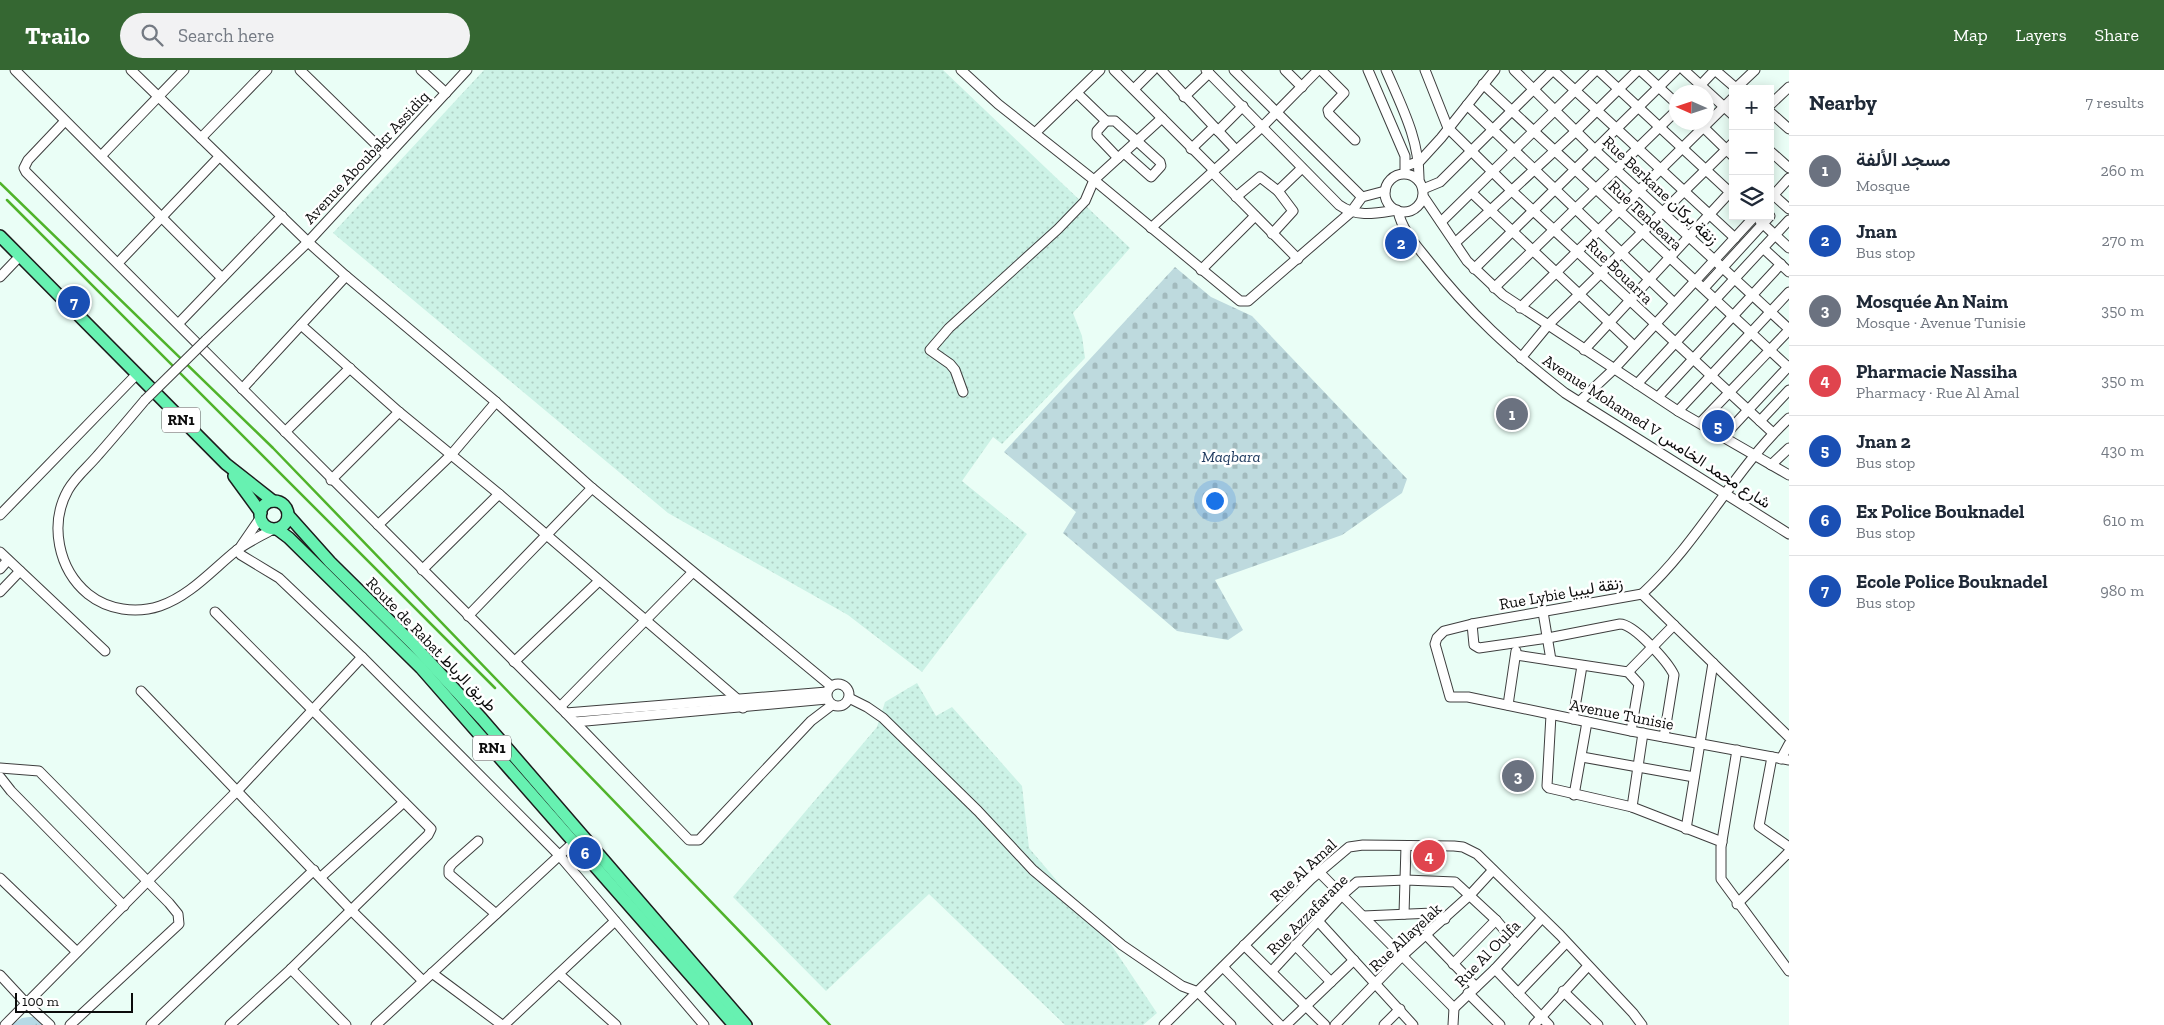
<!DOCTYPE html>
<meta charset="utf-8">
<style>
body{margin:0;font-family:"Zilla Slab",Vazirmatn,serif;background:#f2f2f3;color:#1f2937}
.controls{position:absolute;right:15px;top:15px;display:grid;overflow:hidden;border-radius:0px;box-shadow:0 2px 12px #0003}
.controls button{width:45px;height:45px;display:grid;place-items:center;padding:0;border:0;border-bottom:1px solid #e0e1e3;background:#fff;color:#1f2937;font:25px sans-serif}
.compass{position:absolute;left:1669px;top:15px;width:45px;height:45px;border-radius:50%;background:#fff;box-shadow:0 2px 12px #0003;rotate:273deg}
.scale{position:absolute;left:15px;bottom:12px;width:118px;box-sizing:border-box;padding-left:5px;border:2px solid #0b0b0b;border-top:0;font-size:14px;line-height:18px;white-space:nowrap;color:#0b0b0b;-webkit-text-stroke:4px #fff;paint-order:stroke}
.you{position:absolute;left:1214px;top:430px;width:18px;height:18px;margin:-12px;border:4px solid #fff;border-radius:50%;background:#1a73e8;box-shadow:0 0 0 8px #1a73e833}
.badge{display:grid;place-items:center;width:32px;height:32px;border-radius:50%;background:#356732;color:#fff;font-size:16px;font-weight:700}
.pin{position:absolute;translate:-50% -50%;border:2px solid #fff;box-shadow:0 1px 5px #0006}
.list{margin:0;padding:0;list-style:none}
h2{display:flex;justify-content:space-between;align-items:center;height:65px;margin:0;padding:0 20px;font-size:21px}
h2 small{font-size:16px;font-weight:400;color:#747a83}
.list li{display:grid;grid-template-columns:32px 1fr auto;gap:15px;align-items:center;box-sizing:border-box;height:70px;padding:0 20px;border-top:1px solid #e0e1e3}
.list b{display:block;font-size:19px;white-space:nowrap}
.list p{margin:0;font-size:16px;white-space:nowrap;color:#747a83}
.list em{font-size:16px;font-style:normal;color:#747a83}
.icon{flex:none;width:28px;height:28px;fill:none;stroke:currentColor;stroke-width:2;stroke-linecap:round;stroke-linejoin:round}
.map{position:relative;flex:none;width:1789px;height:955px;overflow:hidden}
header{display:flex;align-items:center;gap:30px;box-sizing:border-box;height:70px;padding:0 25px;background:#356732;color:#fff}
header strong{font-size:24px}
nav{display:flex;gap:28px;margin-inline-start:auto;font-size:18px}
.search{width:350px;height:45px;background:#f2f2f3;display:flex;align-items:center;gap:12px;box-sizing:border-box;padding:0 18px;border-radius:28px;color:#747a83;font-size:19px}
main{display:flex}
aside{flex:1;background:#fff}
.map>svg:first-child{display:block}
</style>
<header>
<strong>Trailo</strong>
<div class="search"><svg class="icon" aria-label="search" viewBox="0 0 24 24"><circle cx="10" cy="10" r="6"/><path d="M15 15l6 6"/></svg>Search here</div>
<nav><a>Map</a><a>Layers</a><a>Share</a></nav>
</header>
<main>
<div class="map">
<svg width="1789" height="955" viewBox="0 0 1789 955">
<defs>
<pattern id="farmland-dots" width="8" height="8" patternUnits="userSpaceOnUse" patternTransform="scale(1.25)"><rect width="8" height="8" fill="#ccf2e6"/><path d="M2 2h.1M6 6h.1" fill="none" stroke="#aecec4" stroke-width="1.8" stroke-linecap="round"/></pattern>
<pattern id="grass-tufts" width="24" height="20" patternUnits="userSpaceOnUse" patternTransform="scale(1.25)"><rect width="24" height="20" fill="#b6dae6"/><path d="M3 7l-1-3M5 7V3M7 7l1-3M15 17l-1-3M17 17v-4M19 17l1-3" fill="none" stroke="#9bbac4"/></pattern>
<pattern id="cemetery-stones" width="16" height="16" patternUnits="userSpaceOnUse" patternTransform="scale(1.25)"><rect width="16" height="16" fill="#bedade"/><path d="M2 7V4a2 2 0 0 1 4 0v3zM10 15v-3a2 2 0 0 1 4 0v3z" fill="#a2babd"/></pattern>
</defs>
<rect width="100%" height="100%" fill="#eafef6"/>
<g fill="url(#farmland-dots)">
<path d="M 484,0 L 943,0 L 1130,178 L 1073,243 L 1082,266 L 1085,288 L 1002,374 L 993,367 L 962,411 L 1027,464 L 922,602 L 848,545 L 668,443 L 333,163 Z"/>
<path d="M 917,613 L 936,646 L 952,637 L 1022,716 L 1029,778 L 1110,873 L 1157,943 L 1143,955 L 1065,955 L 929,824 L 826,921 L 733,827 L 877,657 L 885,632 Z"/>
</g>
<path fill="url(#grass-tufts)" d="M 29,947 L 37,947 L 45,955 L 11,955 L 22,948 Z"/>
<path fill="url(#cemetery-stones)" d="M 1175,197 L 1211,227 L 1252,246 L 1407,409 L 1402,423 L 1342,465 L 1215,510 L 1243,560 L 1228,570 L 1177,561 L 1063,463 L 1076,442 L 1004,382 Z"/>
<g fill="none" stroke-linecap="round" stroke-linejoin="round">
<g stroke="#3e3e3e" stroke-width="11">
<g id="minor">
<path d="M 15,0 L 222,208"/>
<path d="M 131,0 L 308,172 L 346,206 L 496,332 L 592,418 L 831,616"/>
<path d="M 300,0 L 387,85"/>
<path d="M 421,0 L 446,23"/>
<path d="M 961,0 L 998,34 L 1094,110 L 1240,231 L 1248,231 L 1351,142 L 1362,127 L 1385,121"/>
<path d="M 1114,0 L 1214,100"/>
<path d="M 1161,0 L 1236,80"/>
<path d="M 1206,0 L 1339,135 C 1357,148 1377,143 1397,140"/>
<path d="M 1234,0 L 1362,127"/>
<path d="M 1285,0 L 1302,17"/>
<path d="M 1321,0 L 1344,23 L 1328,40 L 1329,44 L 1355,70"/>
<path d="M 1368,0 L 1405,86 L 1405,101"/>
<path d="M 1386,0 C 1402,37 1420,71 1419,111"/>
<path d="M 1425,0 L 1448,58 L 1512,121 L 1773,363"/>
<path d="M 1514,0 L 1595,80 L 1789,259"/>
<path d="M 1553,0 L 1735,168"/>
<path d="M 1598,0 L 1733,125"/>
<path d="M 1640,0 L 1676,33"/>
<path d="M 1684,0 L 1733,45"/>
<path d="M 1715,0 L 1737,19"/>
<path d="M 1483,14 L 1789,298"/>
<path d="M 1736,18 L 1755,0"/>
<path d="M 1134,19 L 1153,0"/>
<path d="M 1694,22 L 1715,0"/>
<path d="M 1077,23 L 1106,51 L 1097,61 L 1097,66 L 1118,88"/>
<path d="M 1184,27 L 1209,3"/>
<path d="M 1467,35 L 1674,233"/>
<path d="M 1770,35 L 1789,17"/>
<path d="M 1770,42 L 1789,59"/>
<path d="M 65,51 L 28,90 L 24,98 L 26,102 L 566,643 L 689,770 L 699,770 L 811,651 L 832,635"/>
<path d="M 1106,51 L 1115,51 L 1160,92 L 1161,96 L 1151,107 L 1124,83"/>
<path d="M 1698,52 L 1733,86"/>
<path d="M 1218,61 L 1243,36"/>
<path d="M 1035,63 L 1100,0"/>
<path d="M 201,68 L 267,0"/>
<path d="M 1191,79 L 1214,57"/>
<path d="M 1770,81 L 1789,98"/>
<path d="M 101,86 L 184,0"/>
<path d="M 1406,96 L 1420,91 L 1441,68 L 1495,0"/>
<path d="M 1212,102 L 1298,189"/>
<circle cx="1404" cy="123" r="19"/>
<path d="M 1423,119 L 1440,112 L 1553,0"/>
<path d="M 1770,122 L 1789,139"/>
<path d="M 1472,123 L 1634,276"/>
<path d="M 1423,126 L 1467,191 L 1503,225 L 1678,341 L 1789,405"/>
<path d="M 1236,127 L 1260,107 L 1278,121 L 1302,98"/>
<path d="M 1770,129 L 1789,108"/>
<path d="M 1398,141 C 1402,160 1415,174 1427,189 C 1469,243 1511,281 1565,323 L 1789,464"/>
<path d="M 1760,151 L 1789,178"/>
<path d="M 1441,152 L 1596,0"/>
<path d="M 1151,158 L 1263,56 L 1318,0"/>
<path d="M 1272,164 L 1293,141 L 1278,121"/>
<path d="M 1455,173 L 1576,61 L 1638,0"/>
<path d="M 1763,178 L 1789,202"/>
<path d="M 118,193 L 219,87"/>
<path d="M 1474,199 L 1676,0"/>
<path d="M 1201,200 L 1255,146"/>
<path d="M 0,207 L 20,186"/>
<path d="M 1494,218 L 1676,41"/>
<path d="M 1704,218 L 1770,146"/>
<path d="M 1520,238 L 1733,28"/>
<path d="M 179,253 L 282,146"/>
<path d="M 301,255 L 399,342 L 499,424 L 736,628 L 743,638"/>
<path d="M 206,270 L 308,172 L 467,0"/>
<path d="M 1584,280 L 1733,119"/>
<path d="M 1521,288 L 1549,254 L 1733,73"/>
<path d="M 1637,314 L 1789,150"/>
<path d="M 242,319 L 346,206"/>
<path d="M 963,322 L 955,300 L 950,294 L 930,280 L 949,258 L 1058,159 L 1085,131 L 1094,110 L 1162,48"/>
<path d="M 1658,327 L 1781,194"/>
<path d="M 145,330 C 129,349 114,367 98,385 C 88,397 76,406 68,420 C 49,454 58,499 88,524 C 108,540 136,544 160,536 C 190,526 213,499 237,480 C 248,472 261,466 273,459"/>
<path d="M 1580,331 L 1614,299 L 1755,146"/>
<path d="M 1678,341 L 1789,222"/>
<path d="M 1760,351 L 1789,320"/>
<path d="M 1700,353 L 1789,260"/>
<path d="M 285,362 L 350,298"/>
<path d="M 1723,367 L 1789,296"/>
<path d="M 1771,395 L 1789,378"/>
<path d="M 331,410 L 399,342"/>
<path d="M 0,445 L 136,305"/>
<path d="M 378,455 L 451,385 L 496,332"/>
<path d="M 241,476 L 261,447"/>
<path d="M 237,480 L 241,485 L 279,508 L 362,587 L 559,785 L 704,955"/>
<path d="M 0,482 L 105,581"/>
<path d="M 0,499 L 8,490"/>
<path d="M 422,500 L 499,424"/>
<path d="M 0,522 L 20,501"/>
<path d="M 1642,524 C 1699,472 1733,401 1789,348"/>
<path d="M 215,542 L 431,759 L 428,765 L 291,899 L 230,955"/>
<path d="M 1543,542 L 1551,590"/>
<path d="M 468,546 L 592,418"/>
<path d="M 1472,554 L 1474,575 L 1479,578 L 1548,568 L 1620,554 C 1634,554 1668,592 1674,605 L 1664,667"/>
<path d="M 1516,585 L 1628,602 L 1639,614 L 1631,661"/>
<path d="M 514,592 L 599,511"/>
<path d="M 1628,602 L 1674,555"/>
<circle cx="838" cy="625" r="11"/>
<path d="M 141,621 L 351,840 L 423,911"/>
<path d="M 849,628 L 867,637 L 883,648 L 978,741 L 1033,800 L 1122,875 L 1182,916 L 1198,922 L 1231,955"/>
<path d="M 1508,635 L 1516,581"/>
<path d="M 560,637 L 692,503"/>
<path d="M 566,643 L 827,622"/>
<path d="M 1551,645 L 1547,716 L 1549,718 L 1632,737 L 1722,772"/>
<path d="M 1573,649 L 1582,596"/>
<path d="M 575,652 L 827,629"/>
<path d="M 1789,667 L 1642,524 L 1472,554 L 1444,561 L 1437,568 L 1435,574 L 1450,627 L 1468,627 L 1631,661 L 1789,690"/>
<path d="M 1737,680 L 1721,777 L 1721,809 L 1789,901"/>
<path d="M 1582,687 L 1694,707"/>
<path d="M 1772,687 L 1759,756 L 1789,777"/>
<path d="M 1781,689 L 1789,674"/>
<path d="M 0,698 L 39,701 L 169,833 L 178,844 L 179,854 L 70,955"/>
<path d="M 0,707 L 11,721 L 124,836"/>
<path d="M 1574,725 L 1587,652"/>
<path d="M 1632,737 L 1643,663"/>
<path d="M 1686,759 L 1713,593"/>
<path d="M 478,771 L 452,794 L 449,798 L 449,804 L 496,844"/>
<path d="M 1319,802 L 1454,938"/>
<path d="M 321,807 L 404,732"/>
<path d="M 0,808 L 77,882"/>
<path d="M 1737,834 L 1789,782"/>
<path d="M 1404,844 L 1406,776"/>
<path d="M 1363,846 L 1433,843 L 1445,849"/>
<path d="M 1318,851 L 1413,955"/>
<path d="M 1426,865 L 1476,917"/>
<path d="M 1244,875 L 1325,955"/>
<path d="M 1295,875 L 1331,912"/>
<path d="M 1453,894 L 1496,850"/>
<path d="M 1223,897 L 1280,955"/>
<path d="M 291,899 L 346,955"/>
<path d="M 1495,899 L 1549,955"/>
<path d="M 1272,901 L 1342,825 L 1357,812 L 1406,810 L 1455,812 L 1496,850 L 1517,875"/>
<path d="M 432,903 L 502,955"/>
<path d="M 559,904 L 616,955"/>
<path d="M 0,905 L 26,933 L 50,955"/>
<path d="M 1563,921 L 1598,955"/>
<path d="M 1468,923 L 1500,955"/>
<path d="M 1518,923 L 1566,873"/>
<path d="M 1454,938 L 1495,899 L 1542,848"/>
<path d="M 5,955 L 238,720 L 362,587"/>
<path d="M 151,955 L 314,800"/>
<path d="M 376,955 L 574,772"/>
<path d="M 504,955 L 615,851"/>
<path d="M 1164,955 L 1311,809 L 1349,777 L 1363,775 L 1454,776 L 1463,777 L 1477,784 L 1560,865 L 1633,943 L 1642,955"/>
<path d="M 1286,955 L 1354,890"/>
<path d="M 1335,955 L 1402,886 L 1470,825 L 1493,800"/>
<path d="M 1384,955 L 1400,939"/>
<path d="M 1453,955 L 1454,938"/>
<path d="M 1534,955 L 1588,896"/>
</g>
</g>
<g stroke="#1c1c1c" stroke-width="14">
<g id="major">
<path d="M 0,166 L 226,394 L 273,431"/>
<path d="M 234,406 L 261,443"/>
<circle cx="274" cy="445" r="14"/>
<path d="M 288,445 L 330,492 L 412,573 L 482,649 L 746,955"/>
<path d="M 277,459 L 289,468 L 421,598 L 734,955"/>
</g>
</g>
<use href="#minor" stroke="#fff" stroke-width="9"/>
<use href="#major" stroke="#67f1b1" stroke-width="11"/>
<g stroke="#50b32b" stroke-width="2.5">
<path d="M 0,113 L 273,378 L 830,955"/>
<path d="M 7,130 L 495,618"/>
</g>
<g stroke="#3e3e3e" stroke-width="11" stroke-linecap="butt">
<path id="minor-bridge" d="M 145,330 L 206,270"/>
</g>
<use href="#minor-bridge" stroke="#fff" stroke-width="9"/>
</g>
<g text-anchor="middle" stroke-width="5" stroke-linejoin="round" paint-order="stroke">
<g fill="#fff" stroke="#545454" stroke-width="1">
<rect x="162" y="337.5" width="38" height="25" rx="4"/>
<rect x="473" y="665.5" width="38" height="25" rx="4"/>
</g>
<g font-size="15" font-weight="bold" fill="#0b0b0b">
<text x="181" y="355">RN1</text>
<text x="492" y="683">RN1</text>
</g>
<g font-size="16" fill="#0b0b0b" stroke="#fff">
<text transform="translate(366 87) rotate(-47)" y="6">Avenue Aboubakr Assidiq</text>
<text transform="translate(1661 120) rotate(43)" y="6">Rue Berkane زنقة بركان</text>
<text transform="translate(1646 145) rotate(43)" y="6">Rue Tendeara</text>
<text transform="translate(1620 201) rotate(44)" y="6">Rue Bouarra</text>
<text transform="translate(1657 361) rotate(33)" y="6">Avenue Mohamed V شارع محمد الخامس</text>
<text transform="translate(1561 523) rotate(-10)" y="6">Rue Lybie زنقة ليبيا</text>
<text transform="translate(432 574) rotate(46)" y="6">Route de Rabat طريق الرباط</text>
<text transform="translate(1622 644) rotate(11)" y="6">Avenue Tunisie</text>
<text transform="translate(1303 800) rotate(-43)" y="6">Rue Al Amal</text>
<text transform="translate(1307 844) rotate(-45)" y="6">Rue Azzafarane</text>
<text transform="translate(1405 867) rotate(-43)" y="6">Rue Allayelak</text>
<text transform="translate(1487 883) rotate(-46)" y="6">Rue Al Oulfa</text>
</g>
<g font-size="16" font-style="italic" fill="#203b5f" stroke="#fff">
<text x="1231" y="392">Maqbara</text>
</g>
</g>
</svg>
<div class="controls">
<button>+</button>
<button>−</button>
<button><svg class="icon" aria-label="layers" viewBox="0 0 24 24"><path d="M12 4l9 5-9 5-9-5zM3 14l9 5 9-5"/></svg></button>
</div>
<svg class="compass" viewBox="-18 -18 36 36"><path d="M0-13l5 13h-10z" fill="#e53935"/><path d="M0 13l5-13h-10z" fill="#747a83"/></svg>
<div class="scale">100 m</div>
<div class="you"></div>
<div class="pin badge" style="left:1512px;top:344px;background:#6b7280">1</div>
<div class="pin badge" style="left:1401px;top:173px;background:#1a4fb4">2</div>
<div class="pin badge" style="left:1518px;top:706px;background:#6b7280">3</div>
<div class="pin badge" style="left:1429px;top:786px;background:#e0444e">4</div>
<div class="pin badge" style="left:1718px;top:356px;background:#1a4fb4">5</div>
<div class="pin badge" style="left:585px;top:783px;background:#1a4fb4">6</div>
<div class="pin badge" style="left:74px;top:232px;background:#1a4fb4">7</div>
</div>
<aside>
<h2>Nearby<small>7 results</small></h2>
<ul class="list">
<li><span class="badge" style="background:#6b7280">1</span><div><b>مسجد الألفة</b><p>Mosque</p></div><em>260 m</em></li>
<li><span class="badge" style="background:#1a4fb4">2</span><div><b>Jnan</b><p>Bus stop</p></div><em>270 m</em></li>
<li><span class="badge" style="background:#6b7280">3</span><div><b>Mosquée An Naim</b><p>Mosque · Avenue Tunisie</p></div><em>350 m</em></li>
<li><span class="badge" style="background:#e0444e">4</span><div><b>Pharmacie Nassiha</b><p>Pharmacy · Rue Al Amal</p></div><em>350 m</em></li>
<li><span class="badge" style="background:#1a4fb4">5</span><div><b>Jnan 2</b><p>Bus stop</p></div><em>430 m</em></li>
<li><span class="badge" style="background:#1a4fb4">6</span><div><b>Ex Police Bouknadel</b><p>Bus stop</p></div><em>610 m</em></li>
<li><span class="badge" style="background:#1a4fb4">7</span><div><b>Ecole Police Bouknadel</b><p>Bus stop</p></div><em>980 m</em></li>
</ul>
</aside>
</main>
